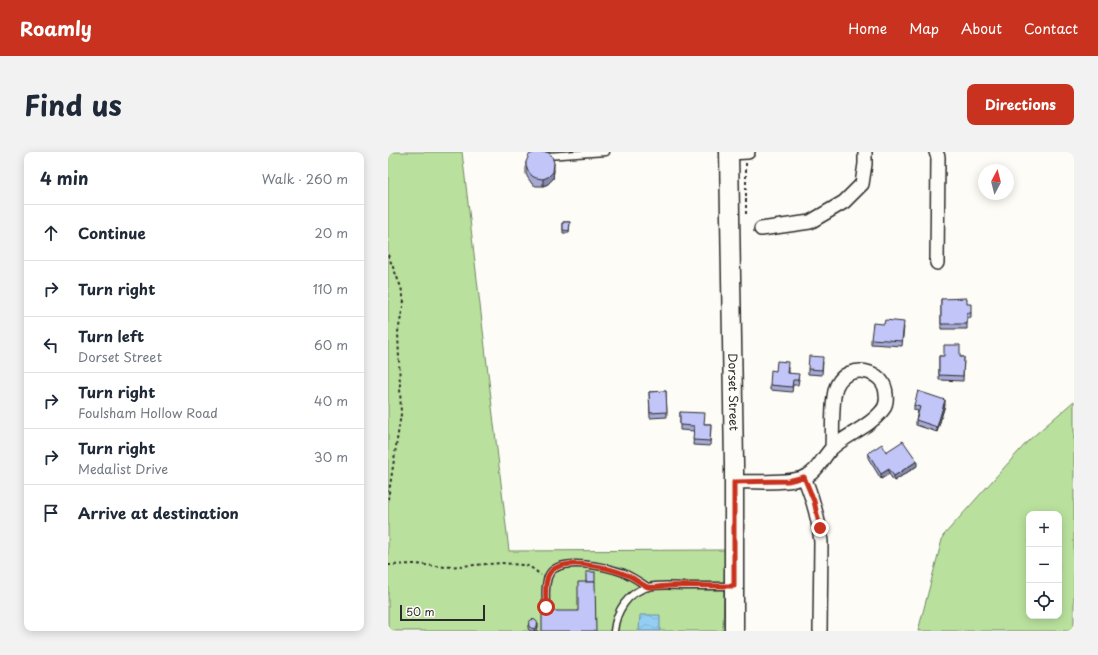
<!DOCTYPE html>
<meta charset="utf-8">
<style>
body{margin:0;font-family:"Playpen Sans",sans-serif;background:#f2f2f3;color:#1f2937}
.controls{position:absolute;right:12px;bottom:12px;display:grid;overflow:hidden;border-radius:8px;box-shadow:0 2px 10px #0003}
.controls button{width:36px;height:36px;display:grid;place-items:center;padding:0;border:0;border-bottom:1px solid #e0e1e3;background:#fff;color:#1f2937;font:20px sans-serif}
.compass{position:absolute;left:590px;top:12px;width:36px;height:36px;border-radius:50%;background:#fff;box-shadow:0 2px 10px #0003;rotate:7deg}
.scale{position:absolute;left:12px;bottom:10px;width:85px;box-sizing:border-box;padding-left:4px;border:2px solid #2b2b2b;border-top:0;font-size:11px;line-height:14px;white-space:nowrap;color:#2b2b2b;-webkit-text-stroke:3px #fdfcf7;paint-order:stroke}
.stop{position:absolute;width:12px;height:12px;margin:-9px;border:3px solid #c8321e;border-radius:50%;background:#fff}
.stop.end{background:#c8321e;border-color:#fff;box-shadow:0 1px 4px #0008}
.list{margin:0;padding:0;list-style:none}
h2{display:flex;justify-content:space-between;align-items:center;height:52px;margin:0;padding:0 16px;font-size:17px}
h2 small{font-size:13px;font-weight:400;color:#747a83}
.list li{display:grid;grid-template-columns:26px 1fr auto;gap:12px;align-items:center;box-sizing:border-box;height:56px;padding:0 16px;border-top:1px solid #e0e1e3}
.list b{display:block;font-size:15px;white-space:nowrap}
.list p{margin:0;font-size:13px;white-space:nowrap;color:#747a83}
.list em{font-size:13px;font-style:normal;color:#747a83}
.icon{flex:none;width:22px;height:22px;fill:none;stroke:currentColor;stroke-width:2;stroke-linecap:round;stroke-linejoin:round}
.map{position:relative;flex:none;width:686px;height:479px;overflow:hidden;border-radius:8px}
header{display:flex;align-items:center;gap:24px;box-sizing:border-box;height:56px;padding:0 20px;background:#c8321e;color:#fff}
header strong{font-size:19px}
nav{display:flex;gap:22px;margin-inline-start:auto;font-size:14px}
.intro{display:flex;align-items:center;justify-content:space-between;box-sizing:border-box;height:96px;padding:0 24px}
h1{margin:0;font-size:28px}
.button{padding:10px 18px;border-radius:8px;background:#c8321e;color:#fff;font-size:14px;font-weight:700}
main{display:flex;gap:24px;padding:0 24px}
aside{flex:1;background:#fff;border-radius:8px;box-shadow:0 2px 10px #0003}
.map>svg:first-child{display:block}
</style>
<header>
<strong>Roamly</strong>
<nav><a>Home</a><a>Map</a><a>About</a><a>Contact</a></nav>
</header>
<div class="intro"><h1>Find us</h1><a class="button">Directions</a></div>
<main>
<aside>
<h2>4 min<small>Walk · 260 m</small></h2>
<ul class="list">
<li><svg class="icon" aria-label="ahead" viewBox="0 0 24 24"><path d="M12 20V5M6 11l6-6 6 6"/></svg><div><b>Continue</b></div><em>20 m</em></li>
<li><svg class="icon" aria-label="right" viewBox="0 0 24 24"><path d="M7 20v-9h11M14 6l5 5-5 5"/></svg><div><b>Turn right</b></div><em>110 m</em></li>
<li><svg class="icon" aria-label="left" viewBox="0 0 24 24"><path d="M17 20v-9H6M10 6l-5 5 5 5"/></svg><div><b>Turn left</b><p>Dorset Street</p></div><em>60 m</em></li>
<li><svg class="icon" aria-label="right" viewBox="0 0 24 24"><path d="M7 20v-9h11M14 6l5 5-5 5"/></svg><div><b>Turn right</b><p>Foulsham Hollow Road</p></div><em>40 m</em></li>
<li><svg class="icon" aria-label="right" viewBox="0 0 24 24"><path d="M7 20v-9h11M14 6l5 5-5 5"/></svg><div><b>Turn right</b><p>Medalist Drive</p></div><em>30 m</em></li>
<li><svg class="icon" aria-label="arrive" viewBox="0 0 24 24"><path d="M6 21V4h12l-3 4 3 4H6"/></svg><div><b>Arrive at destination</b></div></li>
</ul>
</aside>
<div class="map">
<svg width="686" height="479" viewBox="0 0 686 479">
<defs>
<pattern id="water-waves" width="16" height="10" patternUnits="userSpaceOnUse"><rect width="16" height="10" fill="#94cef4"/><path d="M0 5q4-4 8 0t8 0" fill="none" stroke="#80b1d1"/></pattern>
</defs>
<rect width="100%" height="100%" fill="#fdfcf7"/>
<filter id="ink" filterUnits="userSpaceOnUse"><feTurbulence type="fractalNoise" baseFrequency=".025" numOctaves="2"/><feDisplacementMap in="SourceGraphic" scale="8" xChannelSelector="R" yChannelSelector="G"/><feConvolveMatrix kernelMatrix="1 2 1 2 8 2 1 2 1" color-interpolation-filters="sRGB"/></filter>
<g filter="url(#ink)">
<g fill="#b9e19d" stroke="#728664" fill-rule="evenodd">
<path d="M 0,0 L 74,0 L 121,399 L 337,398 L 335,479 L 0,479 Z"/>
<path d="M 686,249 L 686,479 L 530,479 L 555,384 L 640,289 ZM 641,362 L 671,362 L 671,464 L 641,464 Z"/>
</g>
<path fill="url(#water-waves)" stroke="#6a8da4" d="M 252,463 L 272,463 L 272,479 L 251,479 Z"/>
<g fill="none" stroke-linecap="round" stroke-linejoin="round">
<g stroke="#2b2b2b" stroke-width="9">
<g id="lane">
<path d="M 159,4 L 218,0"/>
<path d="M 158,455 C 158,445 156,430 162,421 C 174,404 219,415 236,421 C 245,425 252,430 260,435"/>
<path d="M 226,479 C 228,459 240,440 260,435 C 272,432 288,434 300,434 C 315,434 330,434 344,434"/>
</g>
</g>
<g stroke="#2b2b2b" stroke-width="16">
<g id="street">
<path d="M 548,0 L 550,5 L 549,111"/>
<path d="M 341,1 L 360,0"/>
<path d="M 373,77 L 422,70 L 456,50 L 474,32 L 477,12 L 477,0"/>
<path d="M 416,325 C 425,347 431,367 433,390 L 432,479"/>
<path d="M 346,330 C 367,329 395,332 415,326 C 430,320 434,306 444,296 C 458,283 481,275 493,260 C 497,256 499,249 498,243 C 498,217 460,210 449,233 C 443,244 445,282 444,296"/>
</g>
</g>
<g stroke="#2b2b2b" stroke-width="21">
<g id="secondary">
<path id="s1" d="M 341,0 L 346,312 L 346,479"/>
</g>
</g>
<g stroke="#2b2b2b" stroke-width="2" stroke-dasharray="3 3" stroke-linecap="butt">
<path d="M 358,11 L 358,65"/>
<path d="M 0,103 L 13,135 L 16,149 L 10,180 L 13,262 L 0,347"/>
<path d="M 0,413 L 27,412 L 58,415 L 114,411 L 134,413 L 141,414 L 153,423"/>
</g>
<use href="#lane" stroke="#fdfcf7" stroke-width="6"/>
<use href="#street" stroke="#fdfcf7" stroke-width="13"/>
<use href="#secondary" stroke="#fdfcf7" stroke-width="18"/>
</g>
<g fill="#a6a9d4" stroke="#2b2b2b">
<path d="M 138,10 L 166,18 L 165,27 L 160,32 L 155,34 L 148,34 L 144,32 L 140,26 L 138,22 Z"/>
<path d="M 175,70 L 182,70 L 181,81 L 175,81 Z"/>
<path d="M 553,147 L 579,152 L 583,161 L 583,166 L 579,166 L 579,177 L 553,177 Z"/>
<path d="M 516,175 L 514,194 L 483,192 L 483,187 Z"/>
<path d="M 551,204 L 576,205 L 575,229 L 551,228 Z"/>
<path d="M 435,210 L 434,223 L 420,222 L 420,217 Z"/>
<path d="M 400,215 L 400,221 L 411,227 L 410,233 L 405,233 L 404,240 L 382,238 L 382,233 L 388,219 Z"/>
<path d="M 278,239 L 279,265 L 262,266 L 261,240 Z"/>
<path d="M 526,253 L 557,253 L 549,280 L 528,273 L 528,268 L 530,259 L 526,258 Z"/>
<path d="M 292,260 L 316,272 L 323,272 L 322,294 L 305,293 L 306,279 L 292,278 Z"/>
<path d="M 498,300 L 529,314 L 506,329 L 501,322 L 493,327 L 480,306 L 480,301 Z"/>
<path d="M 140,473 L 150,474 L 149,479 L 143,479 L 141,478 L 140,476 Z"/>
</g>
<g fill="#878aad" stroke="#2b2b2b">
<path d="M 166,11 L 166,18 L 165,27 L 160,32 L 155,34 L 155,27 Z"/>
<path d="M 557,248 L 557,253 L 549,280 L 549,275 Z"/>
<path d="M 529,309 L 529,314 L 506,329 L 506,324 Z"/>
<path d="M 501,317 L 501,322 L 493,327 L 493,322 Z"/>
<path d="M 150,472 L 150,474 L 149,479 L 146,479 L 146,478 Z"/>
</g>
<g fill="#c1c5f7" stroke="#2b2b2b">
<path d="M 147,0 L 158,0 L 161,1 L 164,4 L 166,11 L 165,20 L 160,25 L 155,27 L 148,26 L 144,24 L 140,19 L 138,14 L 138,10 L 141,3 Z"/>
<path d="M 175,70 L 182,70 L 181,79 L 175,78 Z"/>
<path d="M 579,146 L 579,152 L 583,152 L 583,161 L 579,161 L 579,172 L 553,172 L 553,147 Z"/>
<path d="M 497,168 L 516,170 L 514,189 L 483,187 L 485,171 L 496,172 Z"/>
<path d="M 556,193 L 572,193 L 572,205 L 576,205 L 575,224 L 551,223 L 551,204 L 556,204 Z"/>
<path d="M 421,204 L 435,205 L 434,218 L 420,217 Z"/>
<path d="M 389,209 L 400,210 L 399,221 L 411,222 L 410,228 L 405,228 L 404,235 L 382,233 L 383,218 L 388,219 Z"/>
<path d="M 278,239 L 279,260 L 262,261 L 261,240 Z"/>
<path d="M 530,239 L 557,248 L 549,275 L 528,268 L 532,255 L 526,253 Z"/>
<path d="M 292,260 L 317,261 L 316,272 L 323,272 L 322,289 L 305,288 L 306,274 L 292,273 Z"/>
<path d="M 515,289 L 529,309 L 506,324 L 501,317 L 493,322 L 480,301 L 494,292 L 498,300 Z"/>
<rect x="198" y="420" width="9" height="10"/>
<path d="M 190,430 L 207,430 L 208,479 L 154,479 L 154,459 L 190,459 Z"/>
<circle cx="145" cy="472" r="4.5"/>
</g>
</g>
<g fill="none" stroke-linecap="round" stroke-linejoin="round" filter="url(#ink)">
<path stroke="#c8321e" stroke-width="5" d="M 158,455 C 158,445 156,431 161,422 C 173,403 222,416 239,423 C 246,426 254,433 260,435 C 266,436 273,434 279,434 C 301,433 323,434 346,434 L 346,330 L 400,329 L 416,325 L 426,349 L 432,376"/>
</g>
<g text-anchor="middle" stroke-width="3" stroke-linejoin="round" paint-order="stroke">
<g font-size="12" fill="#2b2b2b" stroke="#fdfcf7">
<text dy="4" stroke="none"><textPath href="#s1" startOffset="240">Dorset Street</textPath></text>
</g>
</g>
</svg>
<div class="controls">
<button>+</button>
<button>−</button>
<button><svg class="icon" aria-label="locate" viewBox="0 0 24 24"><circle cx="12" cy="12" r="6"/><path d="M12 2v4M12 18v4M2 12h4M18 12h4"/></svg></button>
</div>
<svg class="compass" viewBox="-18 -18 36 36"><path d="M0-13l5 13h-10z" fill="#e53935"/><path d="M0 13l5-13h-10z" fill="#747a83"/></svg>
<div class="scale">50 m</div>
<div class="stop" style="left:158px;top:455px"></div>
<div class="stop end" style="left:432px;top:376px"></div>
</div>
</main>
